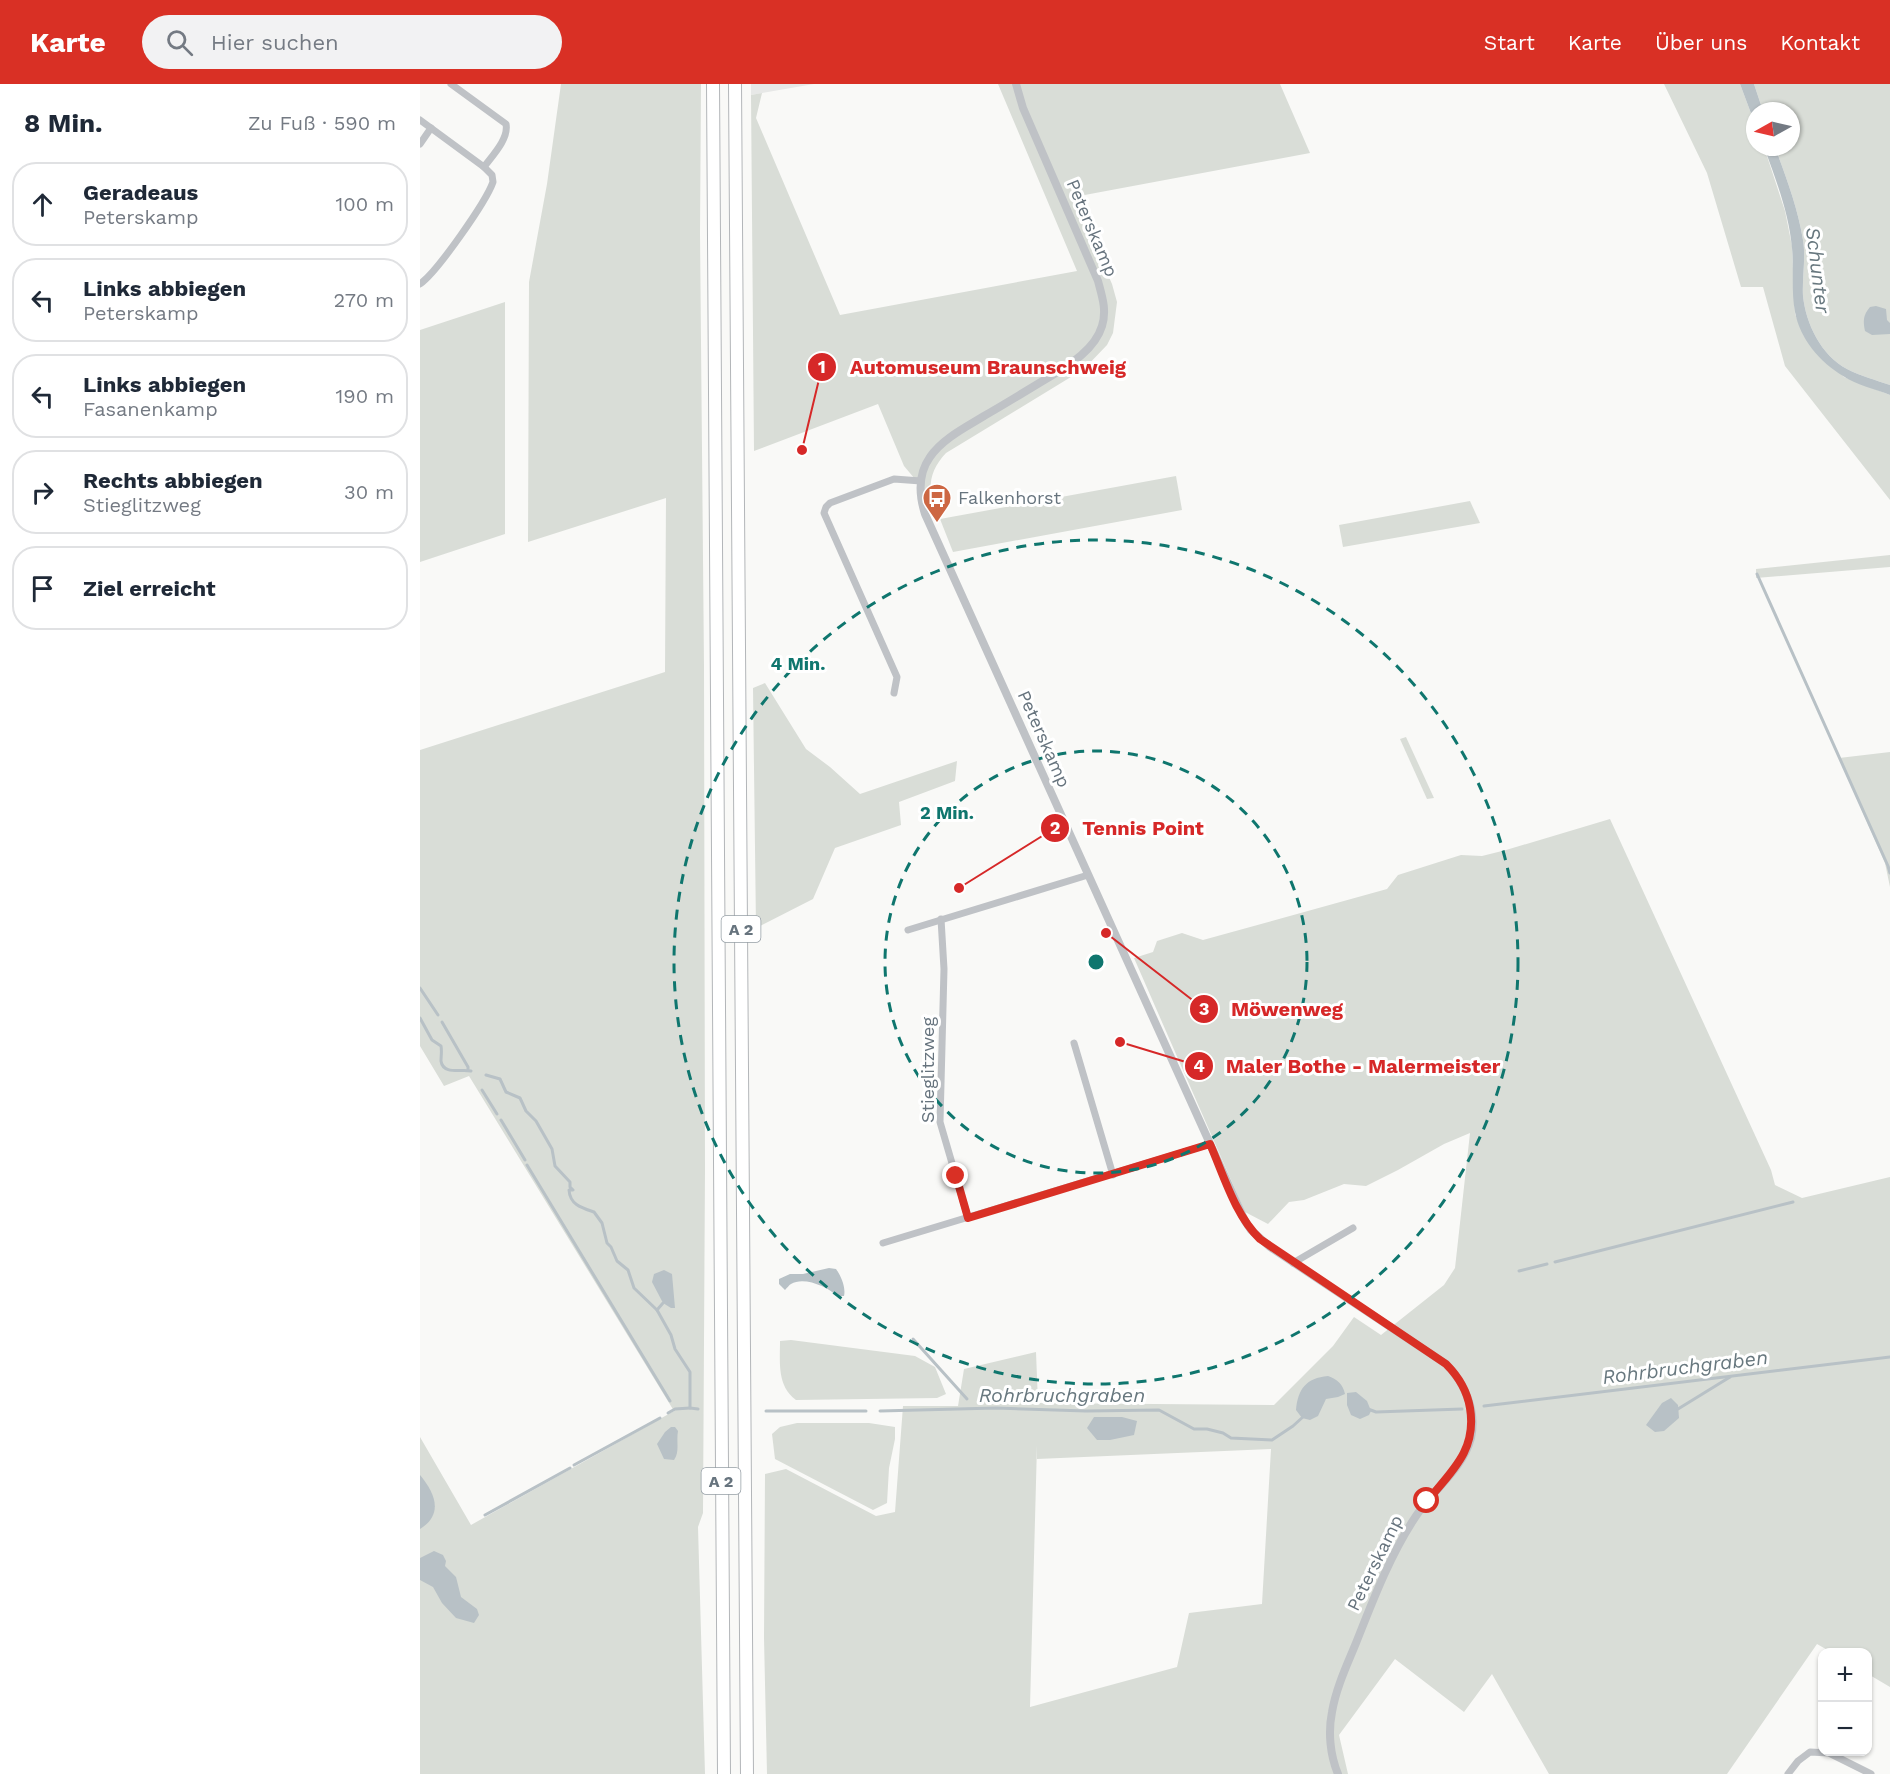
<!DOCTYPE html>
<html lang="de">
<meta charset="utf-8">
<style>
body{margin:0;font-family:"Work Sans",sans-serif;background:#f2f2f3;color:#1f2937}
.controls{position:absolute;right:18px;bottom:18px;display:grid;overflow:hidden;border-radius:12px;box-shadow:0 2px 4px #0004}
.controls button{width:54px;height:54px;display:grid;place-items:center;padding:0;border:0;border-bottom:2px solid #e0e1e3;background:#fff;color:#1f2937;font:30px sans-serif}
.compass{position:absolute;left:1326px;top:18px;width:54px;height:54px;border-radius:50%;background:#fff;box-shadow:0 2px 4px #0004;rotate:262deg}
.stop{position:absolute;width:18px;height:18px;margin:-14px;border:4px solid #d93025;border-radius:50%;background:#fff}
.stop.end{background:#d93025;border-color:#fff;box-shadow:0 2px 6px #0008}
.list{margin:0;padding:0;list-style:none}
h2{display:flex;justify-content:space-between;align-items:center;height:78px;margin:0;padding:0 24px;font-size:26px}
h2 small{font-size:20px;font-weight:400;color:#747a83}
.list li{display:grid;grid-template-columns:39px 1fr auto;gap:18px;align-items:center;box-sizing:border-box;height:84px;margin:0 12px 12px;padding:0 12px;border:2px solid #e0e1e3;border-radius:24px}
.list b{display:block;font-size:22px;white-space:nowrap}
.list p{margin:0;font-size:20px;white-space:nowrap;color:#747a83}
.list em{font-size:20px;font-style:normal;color:#747a83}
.icon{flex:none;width:33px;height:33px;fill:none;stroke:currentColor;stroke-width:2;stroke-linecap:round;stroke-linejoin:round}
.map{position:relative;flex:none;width:1470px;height:1690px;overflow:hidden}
header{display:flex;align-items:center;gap:36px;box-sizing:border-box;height:84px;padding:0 30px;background:#d93025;color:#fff}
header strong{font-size:28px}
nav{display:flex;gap:33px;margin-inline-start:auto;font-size:21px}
.search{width:420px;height:54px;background:#f2f2f3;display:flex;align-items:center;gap:15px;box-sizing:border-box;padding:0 21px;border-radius:33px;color:#747a83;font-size:22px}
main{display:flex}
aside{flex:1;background:#fff}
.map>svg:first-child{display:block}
</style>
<header>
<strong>Karte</strong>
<div class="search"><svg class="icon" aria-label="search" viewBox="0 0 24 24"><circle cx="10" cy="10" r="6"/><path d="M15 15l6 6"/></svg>Hier suchen</div>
<nav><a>Start</a><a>Karte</a><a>Über uns</a><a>Kontakt</a></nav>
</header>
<main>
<aside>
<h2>8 Min.<small>Zu Fuß · 590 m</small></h2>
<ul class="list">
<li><svg class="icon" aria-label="ahead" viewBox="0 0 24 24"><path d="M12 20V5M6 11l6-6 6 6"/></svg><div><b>Geradeaus</b><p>Peterskamp</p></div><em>100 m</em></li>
<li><svg class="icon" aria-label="left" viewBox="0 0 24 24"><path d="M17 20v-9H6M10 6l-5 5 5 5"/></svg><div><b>Links abbiegen</b><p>Peterskamp</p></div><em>270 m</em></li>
<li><svg class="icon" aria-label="left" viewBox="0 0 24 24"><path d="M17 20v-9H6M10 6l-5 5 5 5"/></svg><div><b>Links abbiegen</b><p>Fasanenkamp</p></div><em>190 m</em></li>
<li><svg class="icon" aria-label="right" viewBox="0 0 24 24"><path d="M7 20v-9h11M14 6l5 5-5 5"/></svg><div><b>Rechts abbiegen</b><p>Stieglitzweg</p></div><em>30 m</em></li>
<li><svg class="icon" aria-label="arrive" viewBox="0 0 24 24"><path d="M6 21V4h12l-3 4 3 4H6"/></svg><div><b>Ziel erreicht</b></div></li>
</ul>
</aside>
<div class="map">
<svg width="1470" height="1690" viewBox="0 0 1470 1690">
<rect width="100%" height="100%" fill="#f9f9f7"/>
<path fill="#e7e8e7" d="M 331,0 L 394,0 L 331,11 Z"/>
<g fill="#d9ddd7" fill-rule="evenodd">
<path d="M 141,0 L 281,0 L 280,149 L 284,582 L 285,1086 L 283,1429 L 278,1443 L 285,1690 L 0,1690 L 0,1353 L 51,1441 L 254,1327 L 49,992 L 24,1002 L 0,962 L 0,666 L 245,588 L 246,414 L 108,458 L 109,198 L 127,100 Z"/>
<path d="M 578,0 L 860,0 L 890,69 L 654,113 L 692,200 L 697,218 L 693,249 L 687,261 L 664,285 L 526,369 C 513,383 509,395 511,414 L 484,382 L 458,320 L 334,367 L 331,11 L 342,9 L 336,34 L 420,231 L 657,187 Z"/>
<path d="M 1244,0 L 1320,0 L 1335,40 L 1335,63 L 1344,63 L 1365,127 L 1372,162 L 1375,230 L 1384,252 L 1424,293 L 1470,311 L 1470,416 L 1365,282 L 1343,203 L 1321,203 L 1287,89 Z"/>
<path d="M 1334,0 L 1470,0 L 1470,301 C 1456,296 1440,292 1427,285 C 1401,271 1386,240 1383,212 C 1382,194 1386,174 1383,156 C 1378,124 1366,93 1355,63 L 1371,63 L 1371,27 L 1343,27 Z"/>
<path d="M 85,218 L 85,450 L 0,478 L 0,246 Z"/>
<path d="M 756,392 L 762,426 L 533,468 L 520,435 Z"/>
<path d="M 1050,417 L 1060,439 L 923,463 L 919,441 Z"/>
<path d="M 1470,471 L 1470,483 L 1336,494 L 1336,485 Z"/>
<path d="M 345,599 L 386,665 L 410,683 L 440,710 L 537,677 L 535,697 L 479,718 L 481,741 L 415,764 L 393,815 L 336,844 L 333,604 Z"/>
<path d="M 986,653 L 1014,714 L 1007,715 L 980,655 Z"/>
<path d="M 1470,668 L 1470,803 L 1465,779 L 1419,674 Z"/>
<path d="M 1190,735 L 1351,1086 L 1355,1101 L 1382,1114 L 1470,1093 L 1470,1603 L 1448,1590 L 1448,1568 L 1411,1568 L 1397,1560 L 1307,1690 L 1129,1690 L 1072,1590 L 1044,1628 L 975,1575 L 919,1651 L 928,1690 L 347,1690 L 344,1554 L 345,1390 L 366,1385 L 456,1432 L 475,1428 L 483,1322 L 538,1322 L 544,1285 L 616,1268 L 618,1319 L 854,1321 L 913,1262 L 934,1233 L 961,1251 L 1024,1201 L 1035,1184 L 1050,1049 L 1024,1060 L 978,1086 L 946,1102 L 924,1100 L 884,1116 L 869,1118 L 848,1140 L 825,1128 L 714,874 L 733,868 L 737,857 L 762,849 L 783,856 L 967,805 L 978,791 L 1041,771 L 1062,772 L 1086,766 ZM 617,1361 L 617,1375 L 851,1365 L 842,1520 L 769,1529 L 757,1583 L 610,1623 Z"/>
<path d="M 371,1256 L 495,1272 L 515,1283 L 526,1310 L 517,1314 L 376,1316 C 357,1302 360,1279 360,1257 Z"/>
<path d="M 377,1339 L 449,1339 L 475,1343 L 475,1355 L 469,1384 L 467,1419 L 453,1426 L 355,1375 L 352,1350 L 360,1343 Z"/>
</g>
<g fill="#b8c1c6">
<path d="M 1320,0 L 1334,0 L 1343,27 L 1335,27 L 1335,40 Z"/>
<path d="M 1344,63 L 1355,63 C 1366,93 1378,124 1383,156 C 1386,174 1382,194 1383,212 C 1386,240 1401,271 1427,285 C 1440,292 1456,296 1470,301 L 1470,311 C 1455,305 1437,301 1423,292 C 1400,278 1380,255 1375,228 C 1371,207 1374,185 1372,164 C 1369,129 1356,96 1344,63 Z"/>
<path d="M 1456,222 L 1466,225 L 1467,236 L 1470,239 L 1470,250 L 1452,251 L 1445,247 C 1443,237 1443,231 1450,223 Z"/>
<path d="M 409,1184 L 416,1185 C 421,1192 426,1203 424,1212 L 417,1212 C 408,1203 384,1192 371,1200 C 369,1201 367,1204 365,1206 L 359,1200 L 359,1195 L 370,1190 L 383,1190 Z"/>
<path d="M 244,1186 L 252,1190 L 255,1224 L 251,1224 L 243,1219 L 232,1198 L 234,1190 Z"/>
<path d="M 908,1292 C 917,1295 923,1300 925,1310 L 918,1313 L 906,1315 L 898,1332 L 890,1336 L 882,1334 L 876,1326 C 878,1305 886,1294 908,1292 Z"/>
<path d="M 936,1308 L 947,1317 L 951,1327 L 949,1331 L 940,1335 L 931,1331 L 927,1321 L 927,1309 Z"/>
<path d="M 1251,1314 L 1258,1321 L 1259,1334 L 1244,1347 L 1235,1348 L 1226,1341 L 1242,1319 Z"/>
<path d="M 674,1333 L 702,1333 L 717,1337 L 714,1351 L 690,1356 L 677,1356 L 667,1344 Z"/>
<path d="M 251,1343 L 255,1343 L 258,1347 C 256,1357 260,1368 254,1376 L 244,1375 L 237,1360 L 245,1348 Z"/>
<path d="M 0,1391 C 15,1409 24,1430 0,1445 Z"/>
<path d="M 14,1467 L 23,1471 L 26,1477 L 25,1482 L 36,1493 L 41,1513 L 57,1525 L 59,1531 L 54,1539 L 36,1534 L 22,1519 L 13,1503 L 0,1496 L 0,1474 Z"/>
</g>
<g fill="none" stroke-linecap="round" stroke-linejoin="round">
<g stroke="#b8c1c6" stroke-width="3">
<path d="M 1337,490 L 1468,782 L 1470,789"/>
<path d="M 0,904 L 18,931"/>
<path d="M 0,934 L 12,956 L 21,962 C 22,967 21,972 21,977 C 23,991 41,985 51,987"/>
<path d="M 22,938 L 48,983 L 48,986"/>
<path d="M 66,991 L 80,995 L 86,1008 L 100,1014 L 106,1027 L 116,1037 L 132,1065 L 135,1082 L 150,1098 L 150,1103 L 153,1106 L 149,1106 C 150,1121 162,1124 174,1128 L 182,1139 L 187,1159 L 191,1163 L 197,1177 L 208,1186 L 214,1204 L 237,1226 L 251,1251 L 255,1265 L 270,1288 L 270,1324 L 278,1325"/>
<path d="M 62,1006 L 77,1030"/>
<path d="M 81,1036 L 105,1076"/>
<path d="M 107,1081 L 250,1317"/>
<path d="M 1135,1178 L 1373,1118"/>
<path d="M 1099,1187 L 1127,1180"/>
<path d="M 237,1226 L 243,1219"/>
<path d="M 493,1255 L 547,1315"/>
<path d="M 1064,1322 L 1470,1273"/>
<path d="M 948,1325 L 956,1328 L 1042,1325"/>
<path d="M 1258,1325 L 1310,1293"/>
<path d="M 346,1327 L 446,1327"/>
<path d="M 460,1327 L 576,1324 L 666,1327 L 739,1326 L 774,1345 L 787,1345 L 803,1349 L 811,1354 L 852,1356 L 873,1342 L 884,1332"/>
<path d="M 248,1329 L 255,1325 L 270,1324"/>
<path d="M 154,1381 L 240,1334"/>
<path d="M 65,1431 L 150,1384"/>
</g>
<g stroke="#b3b6b9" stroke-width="14">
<g id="motorway">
<path d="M 293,0 L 304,1690"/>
<path d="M 315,0 L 327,1690"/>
</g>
</g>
<g stroke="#bfc2c6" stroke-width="7">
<path d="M 31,0 L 86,40 C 89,55 72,72 64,83"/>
<path d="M 0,36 L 64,83 L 72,91 L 73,98 C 66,118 17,188 0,200"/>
<path d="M 0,60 L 11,44"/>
<path d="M 474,609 L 477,593 L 404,429 L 406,423 L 410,419 L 474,395 L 501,397"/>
<path d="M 521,835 L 524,885 L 520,1038 L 548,1134"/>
<path d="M 488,846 L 668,791"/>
<path d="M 654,959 L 693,1091"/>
<path d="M 463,1159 L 790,1060"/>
<path d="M 873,1179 L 933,1144"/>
<path d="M 1368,1690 L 1378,1677 L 1390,1668 L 1409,1669 L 1451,1690"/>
</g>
<path stroke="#bfc2c6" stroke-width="8" d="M 596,0 L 603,24 L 678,197 C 682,212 687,226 682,242 C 675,265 651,280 631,292 C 609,305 587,319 564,332 C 546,343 522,355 510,373 C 498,390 499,411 505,430 L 825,1137 L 831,1146 L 850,1163 L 1026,1280 C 1045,1299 1057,1327 1051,1354 C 1043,1385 1013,1406 996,1432 C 970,1471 953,1516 936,1559 C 927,1581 916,1604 912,1628 C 908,1648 910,1671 918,1690"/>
<use href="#motorway" stroke="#fff" stroke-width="12"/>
</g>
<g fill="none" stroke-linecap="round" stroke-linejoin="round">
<path stroke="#d93025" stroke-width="8" d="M 536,1092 L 548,1134 L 790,1060 C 804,1092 815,1131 840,1155 L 1026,1280 C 1039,1293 1047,1306 1050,1324 C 1057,1366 1032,1387 1007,1417"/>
</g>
<g fill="none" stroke="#0f766e" stroke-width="3" stroke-dasharray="10 8">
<circle cx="676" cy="878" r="211"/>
<circle cx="676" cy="878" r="422"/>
</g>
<defs>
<g id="bus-pin" transform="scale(1.5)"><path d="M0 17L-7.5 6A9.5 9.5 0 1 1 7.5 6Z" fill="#cd6743" stroke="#fff"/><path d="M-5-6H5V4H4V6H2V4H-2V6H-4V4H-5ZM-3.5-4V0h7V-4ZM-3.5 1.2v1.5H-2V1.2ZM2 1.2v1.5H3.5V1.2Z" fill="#fff"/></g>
</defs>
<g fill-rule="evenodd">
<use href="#bus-pin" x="517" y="414"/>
</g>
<g text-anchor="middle" stroke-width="6" stroke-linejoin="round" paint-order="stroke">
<g fill="#fff" stroke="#959ea5" stroke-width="1.5">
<rect x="301.5" y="832" width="39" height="26" rx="4.5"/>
<rect x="281.5" y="1384" width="39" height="26" rx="4.5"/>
</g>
<g font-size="16" font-weight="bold" fill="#67747e">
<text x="321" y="851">A 2</text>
<text x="301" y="1403">A 2</text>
</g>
<g font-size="18" fill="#67747e" stroke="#fff">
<text transform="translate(672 144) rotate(67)" y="6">Peterskamp</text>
<text transform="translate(624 655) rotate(66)" y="6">Peterskamp</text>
<text transform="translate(508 986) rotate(-90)" y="6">Stieglitzweg</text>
<text transform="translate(955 1479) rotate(-64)" y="6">Peterskamp</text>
</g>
<g font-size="18" fill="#67747e" stroke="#fff" text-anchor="start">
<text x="538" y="420">Falkenhorst</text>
</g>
<g font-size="20" font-style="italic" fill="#68787f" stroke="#fff">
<text transform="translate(1398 186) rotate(83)" y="7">Schunter</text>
<text transform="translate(1265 1283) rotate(-7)" y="7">Rohrbruchgraben</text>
<text x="642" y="1318">Rohrbruchgraben</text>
</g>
</g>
<circle cx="676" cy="878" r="9" fill="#0f766e" stroke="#fff" stroke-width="3"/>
<g font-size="18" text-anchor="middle" font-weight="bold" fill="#0f766e" stroke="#fff" stroke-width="6" stroke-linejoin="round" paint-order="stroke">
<text x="378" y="586">4 Min.</text>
<text x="527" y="735">2 Min.</text>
</g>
<path fill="none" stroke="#d62828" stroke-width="2" d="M382 366L402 283M539 804L635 744M686 849L784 925M700 958L779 982"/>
<g fill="#d62828" stroke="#fff" stroke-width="2">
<circle cx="382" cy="366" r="6"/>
<circle cx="539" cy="804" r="6"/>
<circle cx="686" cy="849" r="6"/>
<circle cx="700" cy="958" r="6"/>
<circle cx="402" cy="283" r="15"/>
<circle cx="635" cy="744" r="15"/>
<circle cx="784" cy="925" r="15"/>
<circle cx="779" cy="982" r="15"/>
</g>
<g font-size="18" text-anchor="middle" font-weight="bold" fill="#fff">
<text x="402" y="289">1</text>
<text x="635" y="750">2</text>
<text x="784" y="931">3</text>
<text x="779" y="988">4</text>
</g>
<g font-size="20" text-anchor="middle" font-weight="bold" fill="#d62828" stroke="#fff" stroke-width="6" stroke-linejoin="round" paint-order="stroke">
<text x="568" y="290">Automuseum Braunschweig</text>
<text x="723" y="751">Tennis Point</text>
<text x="867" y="932">Möwenweg</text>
<text x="943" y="989">Maler Bothe - Malermeister</text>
</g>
</svg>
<div class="controls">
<button>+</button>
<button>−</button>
</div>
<svg class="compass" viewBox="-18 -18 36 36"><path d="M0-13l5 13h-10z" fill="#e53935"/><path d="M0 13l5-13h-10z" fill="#747a83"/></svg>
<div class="stop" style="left:1007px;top:1417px"></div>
<div class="stop end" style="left:536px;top:1092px"></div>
</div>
</main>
